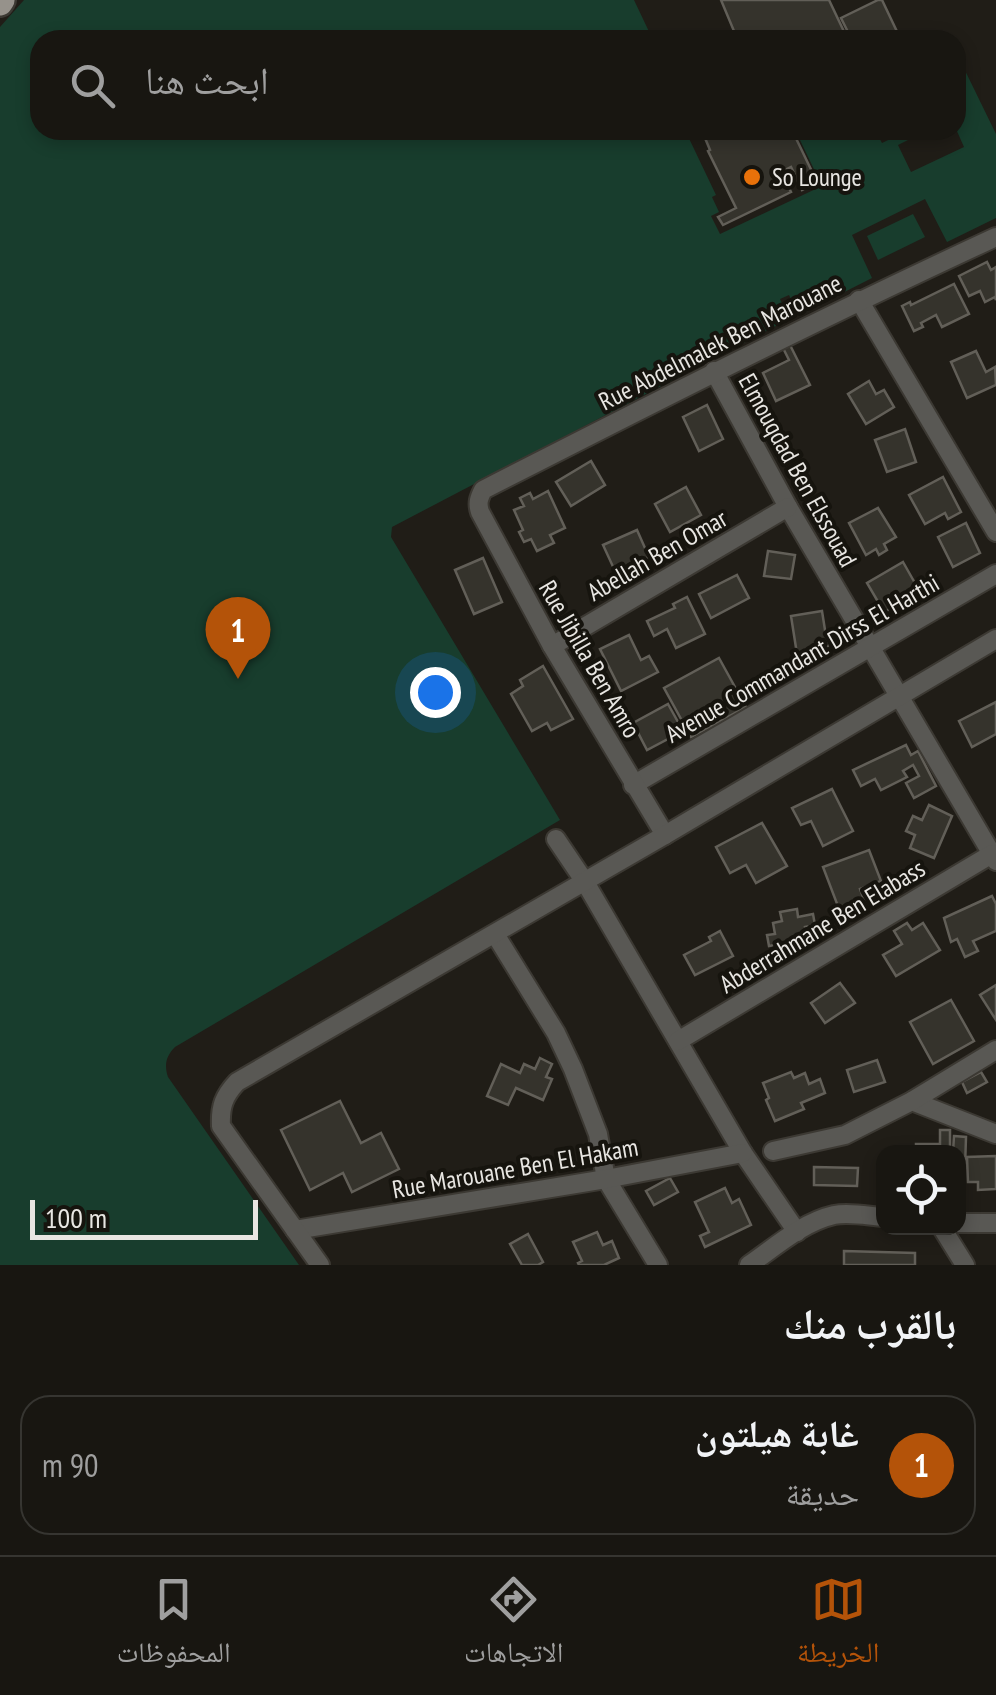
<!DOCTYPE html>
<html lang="ar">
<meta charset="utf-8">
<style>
body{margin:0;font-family:"PT Sans Narrow","Noto Naskh Arabic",sans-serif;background:#211f1a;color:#f1f3f6;direction:rtl}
.controls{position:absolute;right:30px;bottom:30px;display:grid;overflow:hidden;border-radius:20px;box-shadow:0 5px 15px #0003}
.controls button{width:90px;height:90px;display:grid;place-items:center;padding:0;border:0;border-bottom:2px solid #363531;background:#181611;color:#f1f3f6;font:50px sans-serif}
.scale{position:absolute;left:30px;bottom:25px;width:228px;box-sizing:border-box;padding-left:10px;border:5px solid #e8e6e2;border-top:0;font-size:28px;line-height:35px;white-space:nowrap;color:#e8e6e2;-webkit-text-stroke:8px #16140e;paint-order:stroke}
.you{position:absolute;left:435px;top:692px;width:35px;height:35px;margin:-25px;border:8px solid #fff;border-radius:50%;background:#1a73e8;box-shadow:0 0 0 15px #1a73e833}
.badge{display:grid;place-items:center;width:65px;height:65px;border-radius:50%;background:#b45309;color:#fff;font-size:32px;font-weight:700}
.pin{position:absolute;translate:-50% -82px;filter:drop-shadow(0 2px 5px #0008)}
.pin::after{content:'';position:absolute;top:52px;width:35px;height:30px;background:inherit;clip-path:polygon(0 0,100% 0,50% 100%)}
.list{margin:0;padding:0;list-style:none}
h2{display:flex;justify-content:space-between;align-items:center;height:130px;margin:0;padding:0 40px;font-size:42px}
h2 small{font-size:32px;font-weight:400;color:#9f9f9f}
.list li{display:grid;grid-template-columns:65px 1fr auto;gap:30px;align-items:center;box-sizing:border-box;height:140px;margin:0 20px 20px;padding:0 20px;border:2px solid #363531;border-radius:30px}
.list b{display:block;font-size:38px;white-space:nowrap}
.list p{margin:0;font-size:32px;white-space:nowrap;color:#9f9f9f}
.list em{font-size:32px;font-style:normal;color:#9f9f9f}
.icon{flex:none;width:55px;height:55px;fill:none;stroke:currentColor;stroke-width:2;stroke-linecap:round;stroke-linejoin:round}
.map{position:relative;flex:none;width:996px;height:1265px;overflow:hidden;direction:ltr}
.search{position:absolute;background:#181611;box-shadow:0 5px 15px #0003;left:30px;right:30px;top:30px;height:110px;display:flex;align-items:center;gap:25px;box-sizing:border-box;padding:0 35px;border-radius:30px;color:#9f9f9f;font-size:38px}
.sheet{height:290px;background:#181611}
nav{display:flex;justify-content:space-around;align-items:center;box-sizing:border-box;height:140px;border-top:2px solid #363531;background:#181611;font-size:28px;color:#9f9f9f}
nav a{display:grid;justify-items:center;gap:5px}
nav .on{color:#b45309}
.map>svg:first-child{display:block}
</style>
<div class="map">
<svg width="996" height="1265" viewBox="0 0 996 1265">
<rect width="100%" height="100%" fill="#201d17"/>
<g fill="#183d2d">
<path d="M 24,0 L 634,0 L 653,40 L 40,40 L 40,130 L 685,130 L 716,195 L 712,197 L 719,212 L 711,216 L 720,234 L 822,186 L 800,140 L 821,130 L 851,130 L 853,133 L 858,130 L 875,130 L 882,143 L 909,130 L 918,130 L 920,134 L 898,145 L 911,172 L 964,147 L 956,129 L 956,106 L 966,101 L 956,80 L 956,52 L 996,134 L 996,218 L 947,242 L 925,199 L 852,235 L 872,278 L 799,315 L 789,295 L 780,299 L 789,319 L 392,527 L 391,537 L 560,820 L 175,1047 C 166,1056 164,1065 168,1077 L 299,1265 L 0,1265 L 0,27 Z"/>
<path d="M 913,214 L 925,237 L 878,260 L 867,236 Z"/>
</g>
<g fill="#35332c" stroke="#625f58" stroke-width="2.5">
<path d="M 721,0 L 829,0 L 848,40 L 721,40 L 720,37 L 734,31 Z"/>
<path d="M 878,0 L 882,0 L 901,40 L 852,40 L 841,18 Z"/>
<path d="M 720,130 L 792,130 L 817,182 L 802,190 L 791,167 L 781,172 L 791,192 L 723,225 L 718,217 L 736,208 L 708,151 L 710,150 L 705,138 Z"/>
<path d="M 987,262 L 991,270 L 996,267 L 996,300 L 995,297 L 985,302 L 980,291 L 969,296 L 959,276 Z"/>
<path d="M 954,284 L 969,314 L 942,327 L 936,315 L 921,323 L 923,327 L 914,331 L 902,306 L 910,302 L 911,305 Z"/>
<path d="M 789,343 L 810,385 L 776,401 L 763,373 L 789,360 L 782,346 Z"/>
<path d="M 976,351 L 986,372 L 995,367 L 996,385 L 967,398 L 951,362 Z"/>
<path d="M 869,381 L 876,394 L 884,390 L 894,407 L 866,424 L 848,394 Z"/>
<path d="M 707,405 L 723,439 L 699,451 L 683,417 Z"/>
<path d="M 905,429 L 916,462 L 887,472 L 875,440 Z"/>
<path d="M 591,461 L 605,485 L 571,506 L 556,482 Z"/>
<path d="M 943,477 L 961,512 L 948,519 L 945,513 L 925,524 L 909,495 Z"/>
<path d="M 686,487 L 701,515 L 670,532 L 655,504 Z"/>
<path d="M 548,491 L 565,528 L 550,535 L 554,543 L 537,551 L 531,539 L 524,542 L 519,532 L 523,530 L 514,510 L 524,506 L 520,498 L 530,493 L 533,499 Z"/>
<path d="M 878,508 L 896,537 L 884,544 L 887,550 L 879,555 L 876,549 L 866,555 L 849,523 Z"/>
<path d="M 966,523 L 980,553 L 953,567 L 938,537 Z"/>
<path d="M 637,530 L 649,557 L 615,571 L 603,545 Z"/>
<path d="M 768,551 L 795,555 L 791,579 L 764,576 Z"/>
<path d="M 483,558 L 502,602 L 474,614 L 455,570 Z"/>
<path d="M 903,562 L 920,592 L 884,612 L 867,583 Z"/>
<path d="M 737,575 L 749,598 L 711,618 L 699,594 Z"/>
<path d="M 687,597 L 705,634 L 676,648 L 667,629 L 654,636 L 647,621 L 675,608 L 673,604 Z"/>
<path d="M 822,611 L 828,649 L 797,654 L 791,616 Z"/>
<path d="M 629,635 L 641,660 L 649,656 L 658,672 L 621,691 L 600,649 Z"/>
<path d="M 719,658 L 746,707 L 691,737 L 664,688 Z"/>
<path d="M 543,666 L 573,719 L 551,730 L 547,723 L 532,731 L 511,694 L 523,686 L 520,680 Z"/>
<path d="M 996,702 L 996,734 L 972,747 L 959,721 Z"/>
<path d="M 668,704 L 683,731 L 647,750 L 633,723 Z"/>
<path d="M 906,745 L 911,755 L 918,751 L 936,786 L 914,798 L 906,783 L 919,776 L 913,765 L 903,771 L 907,777 L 881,790 L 875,779 L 861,786 L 853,770 Z"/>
<path d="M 832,789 L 853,831 L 823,846 L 811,821 L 801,825 L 792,808 Z"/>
<path d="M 929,805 L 952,816 L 934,858 L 910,848 L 915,835 L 906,831 L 913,816 L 922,820 Z"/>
<path d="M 762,823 L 787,866 L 756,883 L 746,865 L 730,873 L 716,847 Z"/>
<path d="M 869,850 L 881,881 L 860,889 L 864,900 L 839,909 L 823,867 Z"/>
<path d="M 992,896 L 996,904 L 996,931 L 973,941 L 978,951 L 965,957 L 957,939 L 951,942 L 944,918 Z"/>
<path d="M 797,909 L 798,917 L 813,914 L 815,925 L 805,927 L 807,939 L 769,946 L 767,935 L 775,934 L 773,923 L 782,921 L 780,912 Z"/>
<path d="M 907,923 L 912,930 L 923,923 L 940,950 L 896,976 L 883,955 L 902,944 L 894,931 Z"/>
<path d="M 720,931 L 733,956 L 695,975 L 684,955 L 711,941 L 709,937 Z"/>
<path d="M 840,983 L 855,1003 L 825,1023 L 811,1003 Z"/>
<path d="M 996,985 L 996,1020 L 980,995 Z"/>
<path d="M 951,1000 L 974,1041 L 933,1064 L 910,1022 Z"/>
<path d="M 540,1058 L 552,1064 L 546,1077 L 552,1079 L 543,1100 L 516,1088 L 508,1105 L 487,1096 L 501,1064 L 520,1073 L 524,1064 L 535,1069 Z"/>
<path d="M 877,1060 L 885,1082 L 854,1092 L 847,1070 Z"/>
<path d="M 791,1072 L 794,1078 L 805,1073 L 809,1084 L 820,1079 L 825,1093 L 801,1103 L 804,1109 L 775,1121 L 766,1100 L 769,1098 L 763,1083 Z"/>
<path d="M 981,1072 L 987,1082 L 967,1093 L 962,1082 Z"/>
<path d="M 340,1101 L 361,1143 L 381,1133 L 399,1169 L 352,1192 L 343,1173 L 310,1190 L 281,1130 Z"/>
<path d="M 940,1130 L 950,1130 L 950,1150 L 896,1152 L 896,1150 L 916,1150 L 916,1144 L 940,1144 Z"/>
<path d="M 954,1136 L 966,1137 L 965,1168 L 958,1168 L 958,1152 L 953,1152 Z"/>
<path d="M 996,1156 L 996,1189 L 978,1190 L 978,1182 L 968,1182 L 967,1157 Z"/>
<path d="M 814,1167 L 858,1168 L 857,1186 L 814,1185 Z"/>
<path d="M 670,1178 L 678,1192 L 654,1205 L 646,1191 Z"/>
<path d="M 725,1188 L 732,1203 L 739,1199 L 751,1225 L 705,1247 L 700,1236 L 709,1232 L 695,1202 Z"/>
<path d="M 597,1232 L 603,1245 L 612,1241 L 619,1258 L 604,1265 L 579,1265 L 578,1263 L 582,1261 L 573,1242 Z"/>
<path d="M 528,1234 L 543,1262 L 538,1265 L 522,1265 L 510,1244 Z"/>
<path d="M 844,1251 L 915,1253 L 915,1265 L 844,1265 Z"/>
</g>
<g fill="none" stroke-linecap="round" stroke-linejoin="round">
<g stroke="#3c3933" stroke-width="22">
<g id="minor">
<path d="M 859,300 L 996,532"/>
<path d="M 714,371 L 788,507 L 996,861"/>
<path d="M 552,646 L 788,507"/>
<path d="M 633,785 L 996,574"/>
<path d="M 665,835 L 552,646 L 480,512 C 477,503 479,498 483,490 C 653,403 823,317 996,237"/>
<path d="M 556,839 L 585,882 L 743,1153 L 797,1232"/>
<path d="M 495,934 L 556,1033 L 573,1069 L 598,1134 L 606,1179 L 658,1265"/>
<path d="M 678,1041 L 992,854"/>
<path d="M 912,1101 L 996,1134"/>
<path d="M 773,1151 L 845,1135 L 912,1101 L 996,1050"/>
<path d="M 958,1223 L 996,1223"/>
<path d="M 942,1228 L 965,1265"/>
<path d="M 295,1230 L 606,1179 L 743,1153"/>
<path d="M 320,1265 L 221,1126 C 220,1106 224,1096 237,1082 L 665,835 L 996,639"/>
<path d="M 749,1265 C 775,1247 803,1222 834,1215 C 850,1212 868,1216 884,1217"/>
</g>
</g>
<g stroke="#3c3933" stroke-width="30">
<path id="primary" d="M 0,3 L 2,0"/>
</g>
<use href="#minor" stroke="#595854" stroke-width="18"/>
<use href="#primary" stroke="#96928b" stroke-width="25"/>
</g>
<circle fill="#e8710a" stroke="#16140e" stroke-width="4" cx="752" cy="177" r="10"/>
<g text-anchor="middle" stroke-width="8" stroke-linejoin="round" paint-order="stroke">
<g font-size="25" fill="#e8e6e2" stroke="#16140e" text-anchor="start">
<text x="772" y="186">So Lounge</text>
</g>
<g font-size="25" fill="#e8e6e2" stroke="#16140e">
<text transform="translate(720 342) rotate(-27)" y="9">Rue Abdelmalek Ben Marouane</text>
<text transform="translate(798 470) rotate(61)" y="9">Elmouqdad Ben Elssouad</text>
<text transform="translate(657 555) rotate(-30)" y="9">Abellah Ben Omar</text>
<text transform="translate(802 658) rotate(-30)" y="9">Avenue Commandant Dirss El Harthi</text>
<text transform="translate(590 659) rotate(60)" y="9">Rue Jibilla Ben Amro</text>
<text transform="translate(822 926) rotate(-31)" y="9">Abderrahmane Ben Elabass</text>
<text transform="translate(515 1168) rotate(-10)" y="9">Rue Marouane Ben El Hakam</text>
</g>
</g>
</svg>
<div class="controls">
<button><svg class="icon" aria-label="locate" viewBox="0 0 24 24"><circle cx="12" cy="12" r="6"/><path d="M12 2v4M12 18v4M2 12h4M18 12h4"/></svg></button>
</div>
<div class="scale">100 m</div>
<div class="you"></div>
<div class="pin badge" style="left:238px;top:679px">1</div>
<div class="search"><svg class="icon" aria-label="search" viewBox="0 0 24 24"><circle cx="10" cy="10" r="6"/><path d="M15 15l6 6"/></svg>ابحث هنا</div>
</div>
<section class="sheet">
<h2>بالقرب منك<small></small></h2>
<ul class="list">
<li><span class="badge">1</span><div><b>غابة هيلتون</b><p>حديقة</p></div><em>90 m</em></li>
</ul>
</section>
<nav>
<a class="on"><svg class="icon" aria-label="map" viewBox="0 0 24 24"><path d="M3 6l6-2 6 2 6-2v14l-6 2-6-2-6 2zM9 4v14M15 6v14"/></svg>الخريطة</a>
<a><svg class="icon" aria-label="directions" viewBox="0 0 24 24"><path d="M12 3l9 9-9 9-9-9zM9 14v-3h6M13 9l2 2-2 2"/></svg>الاتجاهات</a>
<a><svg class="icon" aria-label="saved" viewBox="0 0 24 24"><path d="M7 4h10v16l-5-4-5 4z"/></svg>المحفوظات</a>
</nav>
